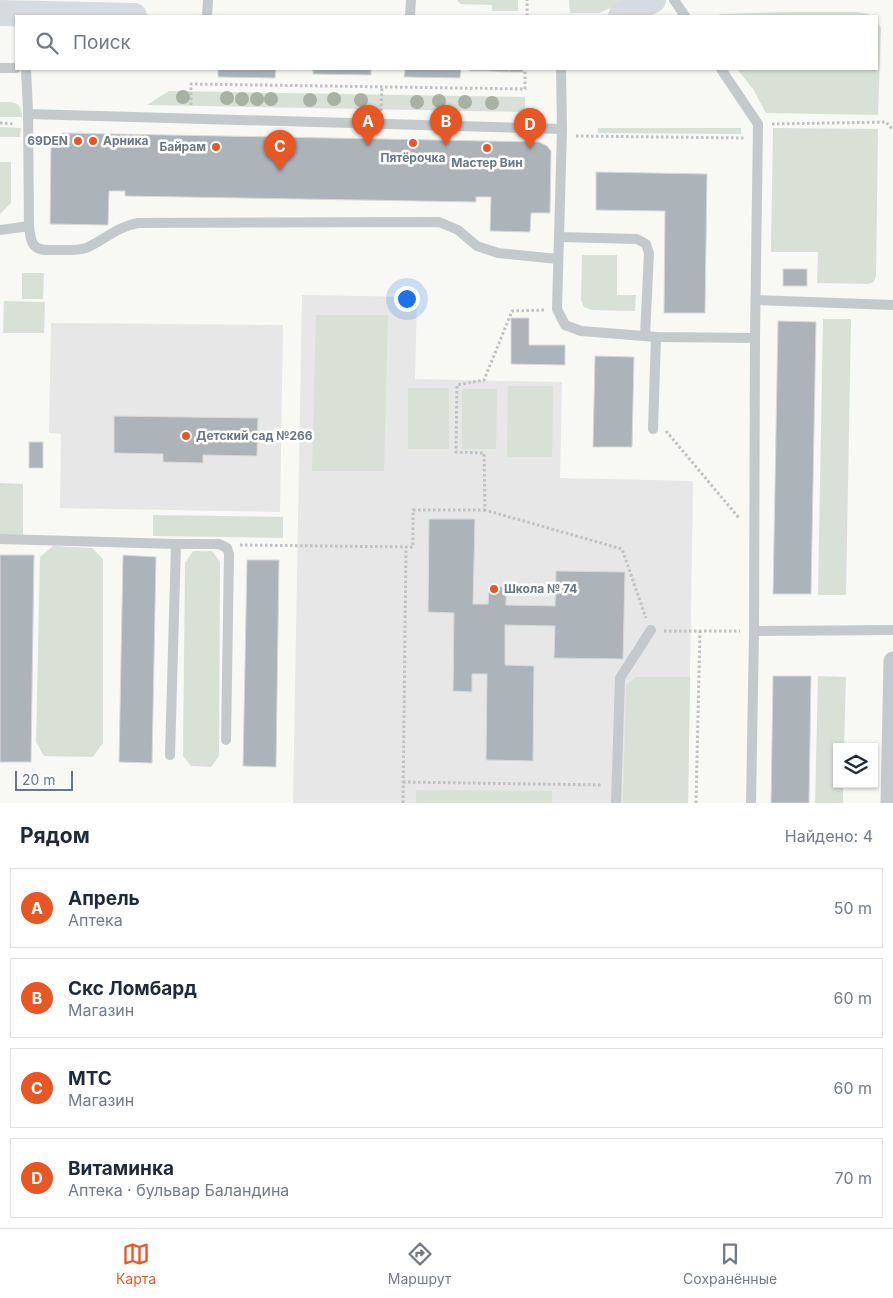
<!DOCTYPE html>
<html lang="ru">
<meta charset="utf-8">
<style>
body{margin:0;font-family:Inter,sans-serif;background:#f2f2f3;color:#1f2937}
.controls{position:absolute;right:15px;bottom:15px;display:grid;overflow:hidden;border-radius:0px;box-shadow:0 1px 4px #0004}
.controls button{width:45px;height:45px;display:grid;place-items:center;padding:0;border:0;border-bottom:1px solid #e0e1e3;background:#fff;color:#1f2937;font:25px sans-serif}
.scale{position:absolute;left:15px;bottom:12px;width:58px;box-sizing:border-box;padding-left:5px;border:2px solid #667787;border-top:0;font-size:14px;line-height:18px;white-space:nowrap;color:#667787;-webkit-text-stroke:4px #fff;paint-order:stroke}
.you{position:absolute;left:406px;top:298px;width:18px;height:18px;margin:-12px;border:4px solid #fff;border-radius:50%;background:#1a73e8;box-shadow:0 0 0 8px #1a73e833}
.badge{display:grid;place-items:center;width:32px;height:32px;border-radius:50%;background:#e75726;color:#fff;font-size:16px;font-weight:700}
.pin{position:absolute;translate:-50% -41px;filter:drop-shadow(0 1px 2px #0008)}
.pin::after{content:'';position:absolute;top:26px;width:18px;height:15px;background:inherit;clip-path:polygon(0 0,100% 0,50% 100%)}
.list{margin:0;padding:0;list-style:none}
h2{display:flex;justify-content:space-between;align-items:center;height:65px;margin:0;padding:0 20px;font-size:21px}
h2 small{font-size:16px;font-weight:400;color:#747a83}
.list li{display:grid;grid-template-columns:32px 1fr auto;gap:15px;align-items:center;box-sizing:border-box;height:80px;margin:0 10px 10px;padding:0 10px;border:1px solid #e0e1e3;border-radius:0px}
.list b{display:block;font-size:19px;white-space:nowrap}
.list p{margin:0;font-size:16px;white-space:nowrap;color:#747a83}
.list em{font-size:16px;font-style:normal;color:#747a83}
.icon{flex:none;width:28px;height:28px;fill:none;stroke:currentColor;stroke-width:2;stroke-linecap:round;stroke-linejoin:round}
.map{position:relative;flex:none;width:893px;height:803px;overflow:hidden}
.search{position:absolute;background:#fff;box-shadow:0 1px 4px #0004;left:15px;right:15px;top:15px;height:55px;display:flex;align-items:center;gap:12px;box-sizing:border-box;padding:0 18px;border-radius:0px;color:#747a83;font-size:19px}
.sheet{height:425px;background:#fff}
nav{display:flex;justify-content:space-around;align-items:center;box-sizing:border-box;height:70px;border-top:1px solid #e0e1e3;background:#fff;font-size:14px;color:#747a83}
nav a{display:grid;justify-items:center;gap:2px}
nav .on{color:#e75726}
.map>svg:first-child{display:block}
</style>
<div class="map">
<svg width="893" height="803" viewBox="0 0 893 803">
<rect width="100%" height="100%" fill="#f8f8f5"/>
<g fill="#e6e7e6">
<path d="M 302,295 L 417,297 L 415,379 L 562,382 L 560,478 L 693,481 L 688,803 L 293,803 Z"/>
<path d="M 51,323 L 283,325 L 280,512 L 60,508 L 61,434 L 49,433 Z"/>
</g>
<g fill="#d9e0d6">
<path d="M 457,0 L 518,0 L 518,11 L 492,11 L 492,5 L 460,4 Z"/>
<path d="M 569,0 L 625,0 L 622,3 L 599,13 L 570,13 Z"/>
<path d="M 794,12 L 856,12 L 869,14 L 872,16 L 718,16 L 720,14 Z"/>
<path d="M 877,21 L 881,28 L 878,115 L 766,113 L 753,89 L 737,69 L 877,69 Z"/>
<path d="M 169,91 L 525,97 L 525,112 L 147,105 Z"/>
<path d="M 0,102 C 13,102 22,101 22,117 L 0,117 Z"/>
<path d="M 0,127 L 21,128 L 20,137 L 0,137 Z"/>
<path d="M 598,128 L 741,128 L 741,134 L 598,133 Z"/>
<path d="M 773,128 L 878,129 L 876,275 L 874,282 L 869,284 L 817,283 L 818,252 L 771,252 Z"/>
<path d="M 0,162 L 11,162 L 11,203 L 0,214 Z"/>
<path d="M 582,255 L 617,255 L 617,295 L 636,295 L 635,311 L 592,310 L 584,307 L 581,300 Z"/>
<path d="M 22,273 L 44,273 L 43,299 L 22,299 Z"/>
<path d="M 4,301 L 45,302 L 44,333 L 3,333 Z"/>
<path d="M 316,315 L 388,315 L 384,471 L 312,471 Z"/>
<path d="M 823,319 L 851,319 L 846,595 L 818,595 Z"/>
<path d="M 508,386 L 553,386 L 552,457 L 507,457 Z"/>
<rect x="408" y="388" width="41" height="61"/>
<path d="M 462,389 L 497,389 L 496,449 L 462,449 Z"/>
<path d="M 0,483 L 23,484 L 23,535 L 0,535 Z"/>
<path d="M 153,515 L 283,517 L 283,538 L 153,536 Z"/>
<path d="M 53,546 L 92,548 L 103,559 L 103,743 L 93,757 L 44,756 L 36,742 L 40,557 Z"/>
<path d="M 193,551 L 212,551 L 220,562 L 219,756 L 211,767 L 191,766 L 183,756 L 185,563 Z"/>
<path d="M 818,676 L 846,677 L 844,747 L 837,747 L 837,784 L 843,784 L 843,803 L 815,803 Z"/>
<path d="M 636,677 L 690,677 L 688,803 L 623,803 L 626,685 Z"/>
<path d="M 416,790 L 552,791 L 552,803 L 416,803 Z"/>
</g>
<g fill="#acb4ba" stroke="#d9d9d7">
<path d="M 218,69 L 276,69 L 275,78 L 218,77 Z"/>
<path d="M 313,69 L 371,69 L 371,75 L 313,74 Z"/>
<path d="M 405,69 L 461,69 L 460,78 L 404,77 Z"/>
<rect x="470" y="69" width="19" height="2"/>
<path d="M 489,69 L 509,69 L 509,72 L 489,71 Z"/>
<rect x="509" y="69" width="14" height="3"/>
<path d="M 63,133 L 539,142 L 547,146 L 551,151 L 550,213 L 531,213 L 530,232 L 490,231 L 491,197 L 476,197 L 476,202 L 125,196 L 125,191 L 109,191 L 108,225 L 50,224 L 51,143 L 55,137 Z"/>
<path d="M 596,172 L 707,174 L 705,313 L 664,313 L 665,211 L 596,210 Z"/>
<rect x="783" y="269" width="24" height="17"/>
<path d="M 511,318 L 529,318 L 529,345 L 565,345 L 565,365 L 511,364 Z"/>
<path d="M 778,321 L 816,322 L 811,594 L 773,594 Z"/>
<path d="M 595,356 L 634,357 L 632,447 L 593,447 Z"/>
<path d="M 114,416 L 258,418 L 257,456 L 203,455 L 203,463 L 163,462 L 163,454 L 114,453 Z"/>
<rect x="29" y="442" width="14" height="26"/>
<path d="M 429,519 L 475,519 L 473,604 L 488,604 L 489,586 L 506,587 L 506,605 L 555,606 L 556,571 L 625,572 L 623,659 L 554,658 L 555,626 L 505,625 L 505,665 L 534,666 L 533,761 L 486,760 L 487,674 L 472,674 L 472,692 L 453,691 L 454,613 L 428,612 Z"/>
<path d="M 0,555 L 34,555 L 31,762 L 0,762 Z"/>
<path d="M 123,555 L 156,557 L 152,763 L 119,762 Z"/>
<path d="M 247,560 L 279,560 L 276,767 L 243,766 Z"/>
<path d="M 773,676 L 811,676 L 809,803 L 771,803 Z"/>
</g>
<g fill="none" stroke-linecap="round" stroke-linejoin="round">
<g stroke="#bfc1c3" stroke-width="3" stroke-dasharray="2.5 2.5" stroke-linecap="butt">
<path d="M 527,16 L 527,0"/>
<path d="M 191,105 L 191,84 L 525,89 L 525,69"/>
<path d="M 381,111 L 382,87"/>
<path d="M 0,123 L 15,124"/>
<path d="M 772,124 L 886,122 L 893,130"/>
<path d="M 576,136 L 744,138"/>
<path d="M 544,310 L 512,311 L 484,380 L 457,385 L 456,452 L 484,453 L 485,510 L 622,549 L 646,618"/>
<path d="M 666,431 L 739,518"/>
<path d="M 240,545 L 413,547 L 413,510 L 485,510"/>
<path d="M 664,631 L 740,631"/>
<path d="M 403,782 L 602,785"/>
<path d="M 403,803 L 406,547"/>
<path d="M 696,803 L 700,631"/>
</g>
<g stroke="#c5c9cc" stroke-width="10">
<path d="M 674,0 L 685,16"/>
<path d="M 207,16 L 208,0"/>
<path d="M 410,16 L 411,0"/>
<path d="M 0,68 L 16,68"/>
<path d="M 561,69 L 562,129 L 557,309 L 565,325 L 581,331 L 656,337 L 755,338"/>
<path d="M 721,69 L 758,124 L 755,338 L 754,631 L 751,803"/>
<path d="M 28,114 L 562,129"/>
<path d="M 29,226 C 30,232 30,243 36,247 C 41,251 49,250 55,250 C 65,250 76,251 86,248 C 104,240 118,226 138,223 L 439,222 L 458,230 L 477,246 L 498,253 L 558,259"/>
<path d="M 0,230 L 29,226 L 28,111 L 26,69"/>
<path d="M 559,237 L 637,239 L 646,244 L 649,253 L 645,336"/>
<path d="M 756,300 L 893,305"/>
<path d="M 653,429 L 656,337"/>
<path d="M 0,539 L 176,544"/>
<path d="M 754,631 L 893,630"/>
<path d="M 170,755 L 176,544 L 219,544 L 227,548 L 229,554 L 226,740"/>
<path d="M 616,803 L 620,678 L 651,630"/>
</g>
<path stroke="#c5c9cc" stroke-width="19" d="M 890,803 L 893,661"/>
<g stroke="#d6dbdf" stroke-width="26">
<path d="M 0,13 L 134,16"/>
<path d="M 621,16 L 653,0"/>
</g>
</g>
<g fill="#a8b2a4">
<circle cx="183" cy="97" r="7"/>
<circle cx="227" cy="98" r="7"/>
<circle cx="242" cy="99" r="7"/>
<circle cx="257" cy="99" r="7"/>
<circle cx="271" cy="99" r="7"/>
<circle cx="334" cy="99" r="7"/>
<circle cx="310" cy="100" r="7"/>
<circle cx="361" cy="100" r="7"/>
<circle cx="439" cy="101" r="7"/>
<circle cx="417" cy="102" r="7"/>
<circle cx="465" cy="102" r="7"/>
<circle cx="492" cy="103" r="7"/>
</g>
<g fill="#e75726" stroke="#fff" stroke-width="2">
<circle cx="78" cy="141" r="5"/>
<circle cx="93" cy="141" r="5"/>
<circle cx="413" cy="143" r="5"/>
<circle cx="216" cy="147" r="5"/>
<circle cx="487" cy="148" r="5"/>
<circle cx="186" cy="436" r="5"/>
<circle cx="494" cy="589" r="5"/>
</g>
<g text-anchor="middle" stroke-width="5" stroke-linejoin="round" paint-order="stroke">
<g font-size="12" font-weight="bold" fill="#667787" stroke="#fff" text-anchor="start">
<text x="68" y="145" text-anchor="end">69DEN</text>
<text x="103" y="145">Арника</text>
<text x="206" y="151" text-anchor="end">Байрам</text>
<text x="413" y="162" text-anchor="middle">Пятёрочка</text>
<text x="487" y="167" text-anchor="middle">Мастер Вин</text>
<text x="196" y="440">Детский сад №266</text>
<text x="504" y="593">Школа № 74</text>
</g>
</g>
</svg>
<div class="controls">
<button><svg class="icon" aria-label="layers" viewBox="0 0 24 24"><path d="M12 4l9 5-9 5-9-5zM3 14l9 5 9-5"/></svg></button>
</div>
<div class="scale">20 m</div>
<div class="you"></div>
<div class="pin badge" style="left:368px;top:146px">A</div>
<div class="pin badge" style="left:446px;top:146px">B</div>
<div class="pin badge" style="left:280px;top:171px">C</div>
<div class="pin badge" style="left:530px;top:149px">D</div>
<div class="search"><svg class="icon" aria-label="search" viewBox="0 0 24 24"><circle cx="10" cy="10" r="6"/><path d="M15 15l6 6"/></svg>Поиск</div>
</div>
<section class="sheet">
<h2>Рядом<small>Найдено: 4</small></h2>
<ul class="list">
<li><span class="badge">A</span><div><b>Апрель</b><p>Аптека</p></div><em>50 m</em></li>
<li><span class="badge">B</span><div><b>Скс Ломбард</b><p>Магазин</p></div><em>60 m</em></li>
<li><span class="badge">C</span><div><b>МТС</b><p>Магазин</p></div><em>60 m</em></li>
<li><span class="badge">D</span><div><b>Витаминка</b><p>Аптека · бульвар Баландина</p></div><em>70 m</em></li>
</ul>
</section>
<nav>
<a class="on"><svg class="icon" aria-label="map" viewBox="0 0 24 24"><path d="M3 6l6-2 6 2 6-2v14l-6 2-6-2-6 2zM9 4v14M15 6v14"/></svg>Карта</a>
<a><svg class="icon" aria-label="directions" viewBox="0 0 24 24"><path d="M12 3l9 9-9 9-9-9zM9 14v-3h6M13 9l2 2-2 2"/></svg>Маршрут</a>
<a><svg class="icon" aria-label="saved" viewBox="0 0 24 24"><path d="M7 4h10v16l-5-4-5 4z"/></svg>Сохранённые</a>
</nav>
